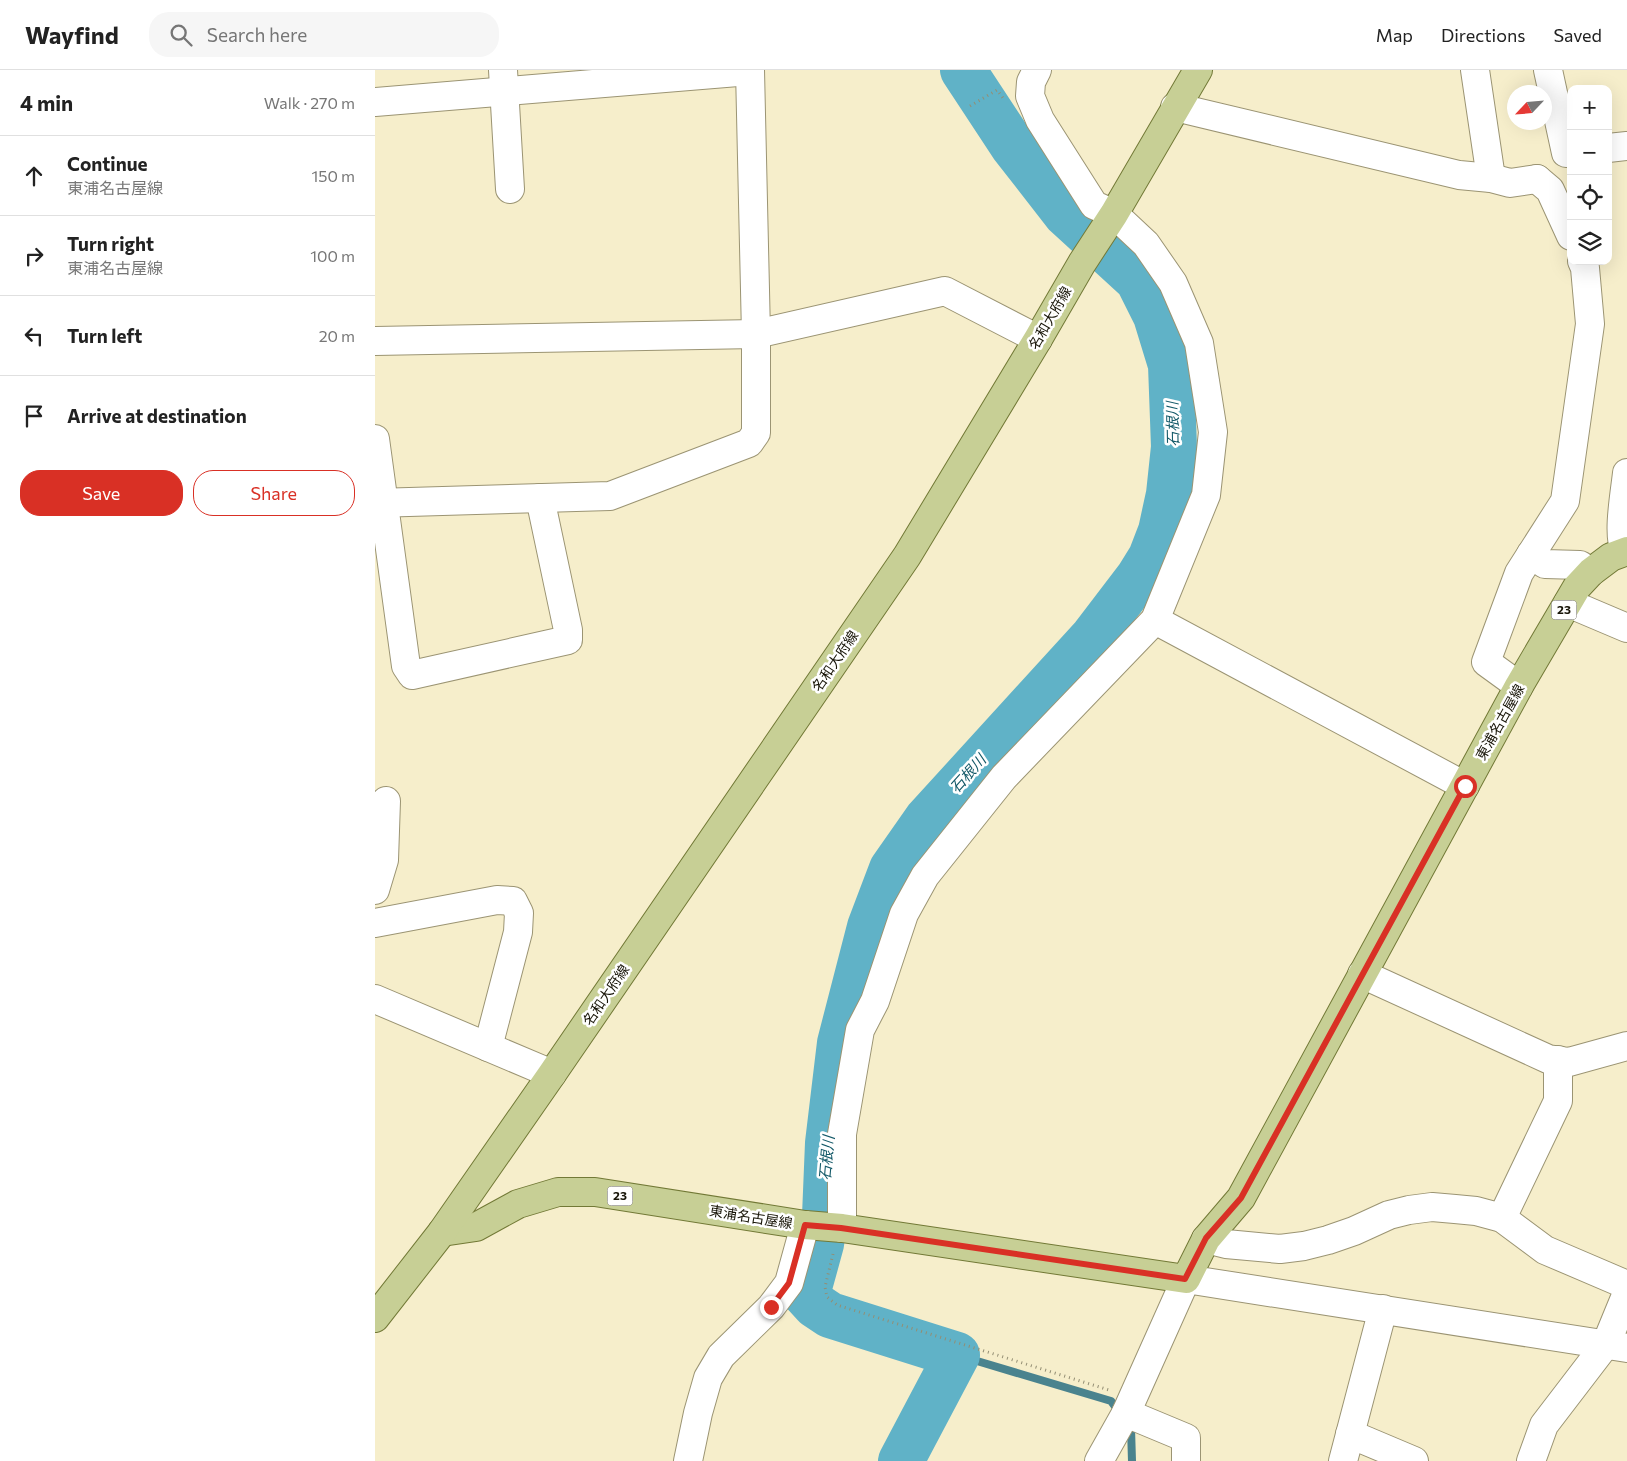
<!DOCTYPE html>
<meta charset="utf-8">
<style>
body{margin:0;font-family:Commissioner,"Noto Sans JP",sans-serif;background:#f6f6f6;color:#222}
.controls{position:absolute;right:15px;top:15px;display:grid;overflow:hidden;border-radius:10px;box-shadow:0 5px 20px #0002}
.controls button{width:45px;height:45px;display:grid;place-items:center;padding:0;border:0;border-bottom:1px solid #e0e0e0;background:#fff;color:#222;font:25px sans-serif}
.compass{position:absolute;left:1132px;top:15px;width:45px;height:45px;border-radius:50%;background:#fff;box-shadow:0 5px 20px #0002;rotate:244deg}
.stop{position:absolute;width:15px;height:15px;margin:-11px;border:4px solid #d93025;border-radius:50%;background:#fff}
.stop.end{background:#d93025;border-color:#fff;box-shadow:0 1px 5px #0008}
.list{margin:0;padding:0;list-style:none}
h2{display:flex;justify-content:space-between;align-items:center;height:65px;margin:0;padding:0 20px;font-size:21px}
h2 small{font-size:16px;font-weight:400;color:#767676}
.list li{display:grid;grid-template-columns:32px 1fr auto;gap:15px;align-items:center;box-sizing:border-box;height:80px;padding:0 20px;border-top:1px solid #e0e0e0}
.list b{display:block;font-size:19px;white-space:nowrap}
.list p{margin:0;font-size:16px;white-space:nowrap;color:#767676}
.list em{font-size:16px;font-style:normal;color:#767676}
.actions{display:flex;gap:10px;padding:15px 20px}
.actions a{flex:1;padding:11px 0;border:1px solid #d93025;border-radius:20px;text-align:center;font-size:18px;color:#d93025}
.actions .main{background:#d93025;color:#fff}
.icon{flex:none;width:28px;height:28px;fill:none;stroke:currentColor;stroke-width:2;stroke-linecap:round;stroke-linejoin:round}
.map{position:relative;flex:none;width:1252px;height:1391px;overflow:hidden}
header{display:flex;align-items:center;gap:30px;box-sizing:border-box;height:70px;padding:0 25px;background:#fff;border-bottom:1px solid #e0e0e0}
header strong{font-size:24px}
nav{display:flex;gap:28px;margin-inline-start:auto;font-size:18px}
.search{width:350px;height:45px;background:#f6f6f6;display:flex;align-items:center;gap:12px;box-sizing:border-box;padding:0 18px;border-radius:20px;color:#767676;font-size:19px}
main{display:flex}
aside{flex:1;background:#fff}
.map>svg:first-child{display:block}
</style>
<header>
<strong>Wayfind</strong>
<div class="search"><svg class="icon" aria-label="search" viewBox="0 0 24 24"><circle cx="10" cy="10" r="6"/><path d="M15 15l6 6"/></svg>Search here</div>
<nav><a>Map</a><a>Directions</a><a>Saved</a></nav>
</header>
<main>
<aside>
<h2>4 min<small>Walk · 270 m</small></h2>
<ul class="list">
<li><svg class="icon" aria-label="ahead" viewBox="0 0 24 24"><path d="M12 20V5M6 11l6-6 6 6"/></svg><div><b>Continue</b><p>東浦名古屋線</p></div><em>150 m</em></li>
<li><svg class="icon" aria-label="right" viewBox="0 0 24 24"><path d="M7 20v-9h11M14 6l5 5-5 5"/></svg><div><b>Turn right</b><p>東浦名古屋線</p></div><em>100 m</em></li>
<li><svg class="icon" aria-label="left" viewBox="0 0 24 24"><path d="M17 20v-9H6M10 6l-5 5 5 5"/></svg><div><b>Turn left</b></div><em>20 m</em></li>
<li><svg class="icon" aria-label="arrive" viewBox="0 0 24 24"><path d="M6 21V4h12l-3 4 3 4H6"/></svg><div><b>Arrive at destination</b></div></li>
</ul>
<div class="actions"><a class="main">Save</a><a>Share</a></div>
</aside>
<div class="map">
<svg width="1252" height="1391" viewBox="0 0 1252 1391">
<rect width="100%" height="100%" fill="#f6eecb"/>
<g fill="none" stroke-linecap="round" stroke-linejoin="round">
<g stroke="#4a838e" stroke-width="8">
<path d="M 582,1285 L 736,1331 L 745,1343"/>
<path d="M 753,1354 L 756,1358 L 757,1391"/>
</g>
<path stroke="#60b2c7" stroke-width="46" d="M 526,1391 L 582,1285 L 455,1245 L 440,1235 L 429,1223 L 435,1214 L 446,1174 L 450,1146 L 453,1073 L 465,973 L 495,857 L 517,799 L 552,749 L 718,567 L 763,508 L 776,487 L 786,461 L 794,424 L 799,377 L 796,295 L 781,246 L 763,210 L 691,144 L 638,76 L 588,0"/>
<g stroke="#9b9473" stroke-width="30">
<g id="minor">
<path d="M 128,0 L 135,119"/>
<path d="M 1100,0 L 1116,108"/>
<path d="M 1173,0 L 1191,83"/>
<path d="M 0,32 L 375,1"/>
<path d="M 800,37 L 1084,105 L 1116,108 L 1135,113 L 1162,109"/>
<path d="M 1233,78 L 1252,76"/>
<path d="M 1162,109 L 1175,120 L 1196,166"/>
<path d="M 0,271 L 381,264 L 570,221 L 663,269"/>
<path d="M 0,369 L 31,596 L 37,605 L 193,570 L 193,560 L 165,428"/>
<path d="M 0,433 L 235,426 L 374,373 L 381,363 L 381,264 L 375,0"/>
<path d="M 1250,481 C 1242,465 1250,422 1252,403"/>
<path d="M 1156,484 L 1170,494 L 1205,495 L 1216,502"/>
<path d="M 1193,533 L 1252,558"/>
<path d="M 780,550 L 1090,716"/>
<path d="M 1144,616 L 1111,592 L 1144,503 L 1190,431 L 1215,254 L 1210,198 L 1207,191"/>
<path d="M 0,820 L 9,790 L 11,731"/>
<path d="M 0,853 L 122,830 L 138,831 L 144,843 L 143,862 L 113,977"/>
<path d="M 987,904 L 1173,989 L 1194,992 L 1252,976"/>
<path d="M 0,929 L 177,1004"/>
<path d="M 1127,1148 L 1183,1031 L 1183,990"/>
<path d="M 467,1158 L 467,1064 L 485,960 L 500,931 L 529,844 L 550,806 L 629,707 L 780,550 L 831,425 L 838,362 L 824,273 L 798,213 L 771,174 L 739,144 L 719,135 L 665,50 L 655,26 L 656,12 L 662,0"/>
<path d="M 831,1169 L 851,1174 L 905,1179 L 929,1176 L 953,1170 L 979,1161 L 1014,1145 L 1034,1140 L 1057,1137 L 1080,1139 L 1101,1141 L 1127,1148 L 1170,1180 L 1252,1215"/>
<path d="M 751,1343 L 811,1368 L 811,1391"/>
<path d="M 975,1364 L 1039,1391"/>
<path d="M 313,1391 L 323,1343 L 333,1308 L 346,1286 L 396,1237 L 414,1213 L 430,1155"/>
<path d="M 724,1391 L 751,1343 L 811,1209 L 1252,1278"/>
<path d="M 968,1391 L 1008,1239"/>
<path d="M 1156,1391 L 1169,1355 L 1231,1274 L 1252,1223"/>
</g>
</g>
<g stroke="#727936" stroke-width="30">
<g id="major">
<path d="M 67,1162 L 101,1157 L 143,1134 L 183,1122 L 220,1122 L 430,1155 L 467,1158 L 811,1209 L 831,1169 L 866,1128 L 1144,616 L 1202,517 L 1216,502 L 1236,487 L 1252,481"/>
<path d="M 0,1248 L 67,1162 L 177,1004 L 532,486 L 663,269 L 707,193 L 739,144 L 823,0"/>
</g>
</g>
<g stroke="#938e74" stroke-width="3" stroke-dasharray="1 4" stroke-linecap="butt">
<path d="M 595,36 L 622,20 L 628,28"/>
<path d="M 458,1184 L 450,1217 L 452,1227 L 462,1235 L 734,1320"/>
</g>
<use href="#minor" stroke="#fff" stroke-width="28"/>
<use href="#major" stroke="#c7cf95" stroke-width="28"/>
</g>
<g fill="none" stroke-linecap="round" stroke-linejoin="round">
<path stroke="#d93025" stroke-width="6" d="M 396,1237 L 414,1213 L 430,1155 L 466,1158 L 810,1209 L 831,1168 L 866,1128 L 1090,716"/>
</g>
<g text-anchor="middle" stroke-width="5" stroke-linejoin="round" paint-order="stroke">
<g fill="#fff" stroke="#5d5b52" stroke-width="1">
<rect x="1176.5" y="530.5" width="25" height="19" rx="4"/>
<rect x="232.5" y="1116.5" width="25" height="19" rx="4"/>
</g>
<g font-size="12" font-weight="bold" fill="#181508">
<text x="1189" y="544">23</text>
<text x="245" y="1130">23</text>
</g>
<g font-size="14" fill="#181508" stroke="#fff">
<text transform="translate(675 248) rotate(-60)" y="5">名和大府線</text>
<text transform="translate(460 591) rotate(-56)" y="5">名和大府線</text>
<text transform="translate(1125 652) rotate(-61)" y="5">東浦名古屋線</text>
<text transform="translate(231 925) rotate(-56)" y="5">名和大府線</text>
<text transform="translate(376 1147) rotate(9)" y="5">東浦名古屋線</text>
</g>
<g font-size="15" font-style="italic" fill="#155a69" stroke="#fff">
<text transform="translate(798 354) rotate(-91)" y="5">石根川</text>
<text transform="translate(593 704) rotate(-48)" y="5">石根川</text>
<text transform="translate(452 1088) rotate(-85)" y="5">石根川</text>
</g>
</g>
</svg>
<div class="controls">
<button>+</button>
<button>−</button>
<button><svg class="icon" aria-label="locate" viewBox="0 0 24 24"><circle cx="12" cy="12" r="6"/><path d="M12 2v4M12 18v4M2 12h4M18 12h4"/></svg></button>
<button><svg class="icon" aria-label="layers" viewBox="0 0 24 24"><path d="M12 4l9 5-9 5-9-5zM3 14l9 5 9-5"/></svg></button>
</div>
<svg class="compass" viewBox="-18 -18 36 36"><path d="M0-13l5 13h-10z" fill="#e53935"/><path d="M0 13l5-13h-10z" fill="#767676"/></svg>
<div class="stop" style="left:1090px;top:716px"></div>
<div class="stop end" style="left:396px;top:1237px"></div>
</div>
</main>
